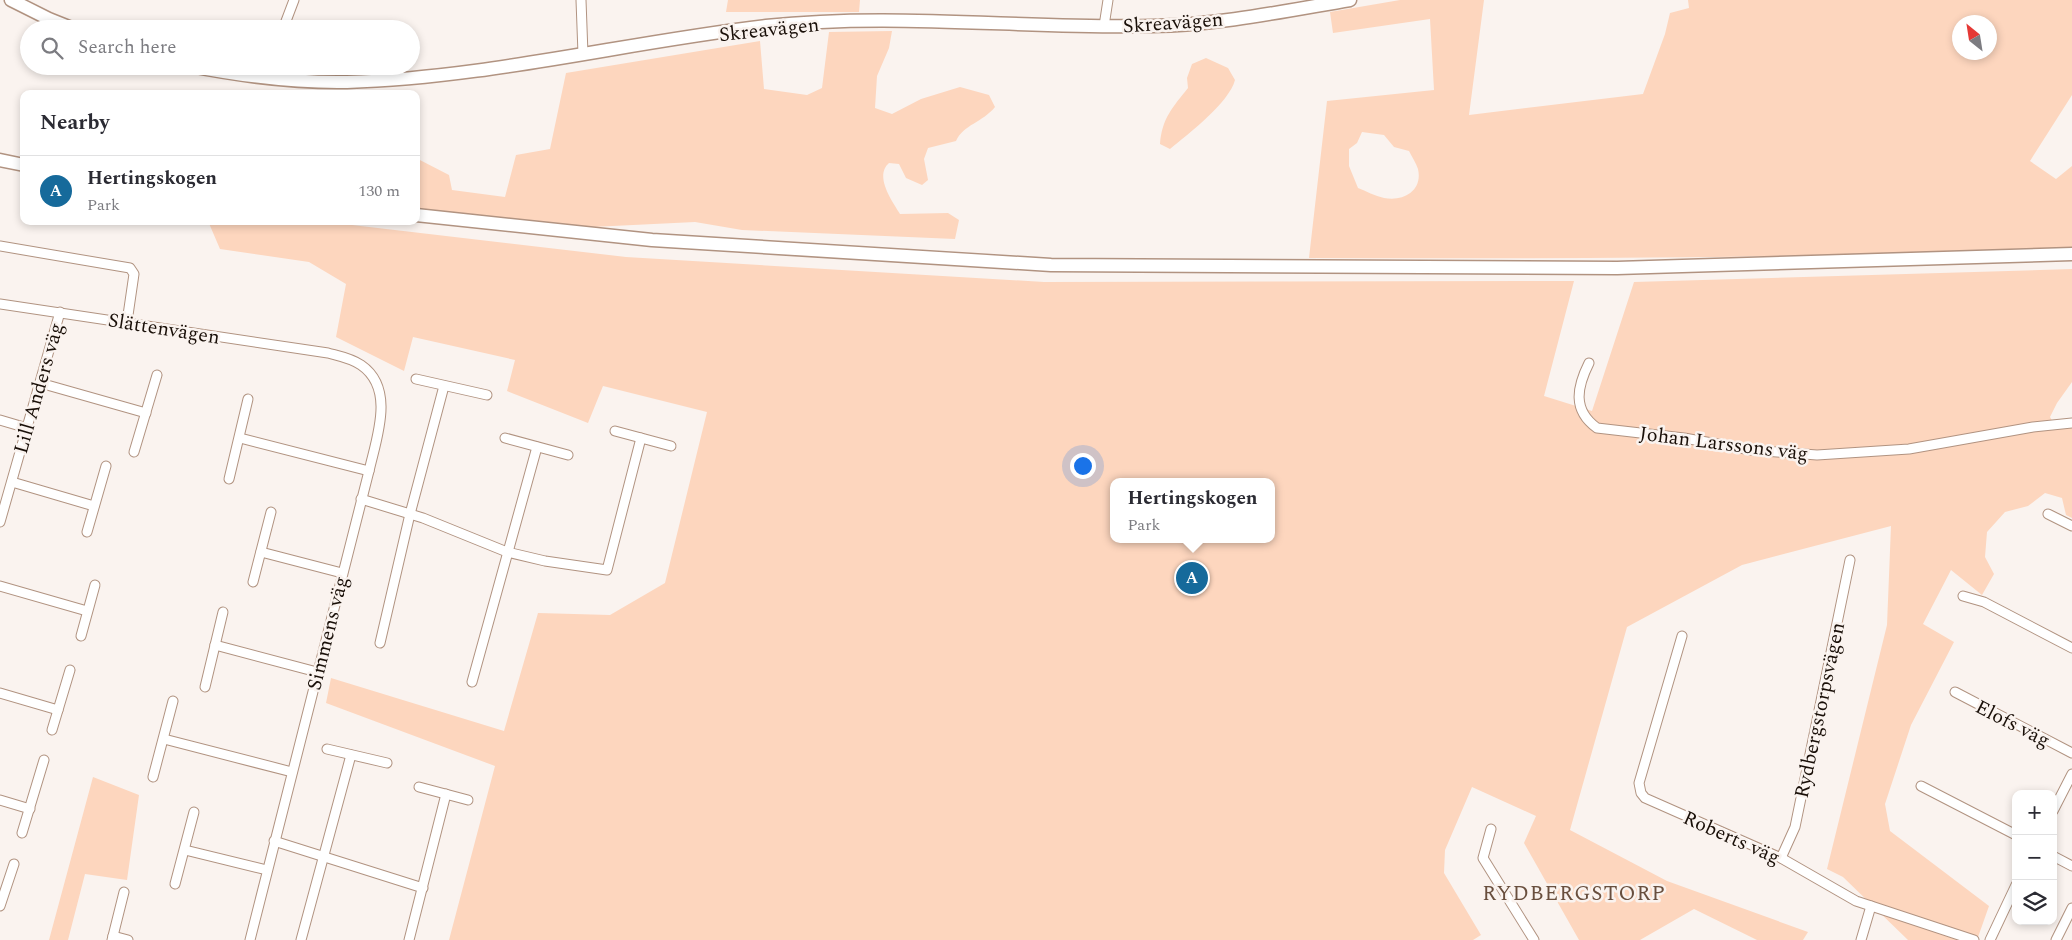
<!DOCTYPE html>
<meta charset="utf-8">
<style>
body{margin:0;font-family:Spectral,serif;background:#f2f2f3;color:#2b2b33}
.controls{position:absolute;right:15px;bottom:15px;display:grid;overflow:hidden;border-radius:10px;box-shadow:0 2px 8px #0003}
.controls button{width:45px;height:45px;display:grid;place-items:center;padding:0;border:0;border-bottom:1px solid #e1e1e2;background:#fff;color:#2b2b33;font:25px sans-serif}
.compass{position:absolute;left:1952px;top:15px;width:45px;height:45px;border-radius:50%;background:#fff;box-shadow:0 2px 8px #0003;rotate:330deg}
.you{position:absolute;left:1082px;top:465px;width:18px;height:18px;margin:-12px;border:4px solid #fff;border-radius:50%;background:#1a73e8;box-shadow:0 0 0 8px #1a73e833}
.badge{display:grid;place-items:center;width:32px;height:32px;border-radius:50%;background:#166a9b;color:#fff;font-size:16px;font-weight:700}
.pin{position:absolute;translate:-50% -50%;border:2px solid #fff;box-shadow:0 1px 5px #0006}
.popup{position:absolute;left:1110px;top:478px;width:165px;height:65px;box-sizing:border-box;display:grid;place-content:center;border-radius:10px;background:#fff;filter:drop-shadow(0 1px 4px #0005);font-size:16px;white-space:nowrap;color:#7c7c81}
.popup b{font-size:19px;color:#2b2b33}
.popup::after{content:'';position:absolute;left:50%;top:100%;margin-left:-10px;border:10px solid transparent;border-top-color:#fff}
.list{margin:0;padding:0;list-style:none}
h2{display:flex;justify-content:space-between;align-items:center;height:65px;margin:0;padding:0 20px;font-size:21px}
h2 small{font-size:16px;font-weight:400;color:#7c7c81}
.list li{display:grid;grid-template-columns:32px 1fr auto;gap:15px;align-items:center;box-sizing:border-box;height:70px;padding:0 20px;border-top:1px solid #e1e1e2}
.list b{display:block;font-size:19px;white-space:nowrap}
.list p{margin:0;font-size:16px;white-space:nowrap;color:#7c7c81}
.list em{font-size:16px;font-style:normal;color:#7c7c81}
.icon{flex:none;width:28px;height:28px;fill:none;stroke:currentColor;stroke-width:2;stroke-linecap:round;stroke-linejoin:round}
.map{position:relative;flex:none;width:2072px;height:940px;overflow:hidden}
.search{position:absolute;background:#fff;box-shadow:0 2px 8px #0003;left:20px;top:20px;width:400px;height:55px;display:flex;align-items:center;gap:12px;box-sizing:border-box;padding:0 18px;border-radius:28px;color:#7c7c81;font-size:19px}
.panel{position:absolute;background:#fff;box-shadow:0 2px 8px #0003;left:20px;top:90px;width:400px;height:135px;border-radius:10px}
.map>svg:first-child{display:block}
</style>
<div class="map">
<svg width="2072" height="940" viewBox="0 0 2072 940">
<rect width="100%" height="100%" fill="#faf3ef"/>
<g fill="#fdd6be" fill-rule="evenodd">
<path d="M 728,0 L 860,0 L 859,12 L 726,12 Z"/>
<path d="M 1400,0 L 1484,0 L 1469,115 L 1643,94 L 1665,34 L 1670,13 L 1689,8 L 1688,0 L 2072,0 L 2072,95 L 2030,161 L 2056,179 L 2072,166 L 2072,248 C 1817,258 1564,259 1309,258 L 1327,101 L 1434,90 L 1430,19 L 1333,33 L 1330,12 ZM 1960,22 L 1990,22 L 1990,52 L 1960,52 ZM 1362,132 L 1384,135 L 1394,147 L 1409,151 C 1412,157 1416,163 1418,169 C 1423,191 1403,202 1384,198 C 1375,196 1366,191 1358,188 L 1349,166 L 1349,149 L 1357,143 Z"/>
<path d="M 892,31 L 889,48 L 877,76 L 875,108 L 892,114 L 921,99 L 960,87 L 989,95 L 995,107 C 983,122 963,125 956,141 L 928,148 L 924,159 L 928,180 L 922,185 L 906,178 L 899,164 L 889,163 C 874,176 892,201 900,214 L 948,213 L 959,220 L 955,239 L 742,230 L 695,222 L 592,227 L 416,209 L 416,158 L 449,175 L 452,190 L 505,197 L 516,155 L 550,149 L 566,73 L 760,41 L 764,89 L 807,95 L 822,88 L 829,32 Z"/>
<path d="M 1206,58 L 1228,68 L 1235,80 C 1229,103 1188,134 1170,149 L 1160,144 C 1162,118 1173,107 1188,88 L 1187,78 L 1192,64 Z"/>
<path d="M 208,221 L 318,221 L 626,257 L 1044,282 L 1574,281 L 1544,396 L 1592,411 L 1634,282 L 2072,269 L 2072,382 L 2057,403 L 2050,417 L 2054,424 L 2072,427 L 2072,518 L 2066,515 L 2062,498 L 2045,493 L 2028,506 L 2005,512 L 1987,532 L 1985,557 L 1994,574 L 1982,595 L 1951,570 L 1923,624 L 1954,642 L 1911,725 L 1885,804 L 1890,831 L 1989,906 L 1977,940 L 1908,940 L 1843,877 L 1827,869 L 1887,625 L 1891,526 L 1742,565 L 1627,627 L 1570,830 L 1667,881 L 1808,932 L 1803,940 L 1757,940 L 1694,909 L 1640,940 L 1579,940 L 1524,843 L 1536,816 L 1472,787 L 1445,850 L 1444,873 L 1481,935 L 1473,940 L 449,940 L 495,766 L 326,703 L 331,678 L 504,731 L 538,613 L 610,615 L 665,583 L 707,412 L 603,386 L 588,423 L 507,391 L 515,360 L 413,337 L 404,371 L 336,337 L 346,284 L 309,262 L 220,249 ZM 1113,482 L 1271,482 L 1271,539 L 1113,539 Z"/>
<path d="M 93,777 L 139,795 L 127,880 L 85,874 L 68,940 L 49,940 Z"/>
</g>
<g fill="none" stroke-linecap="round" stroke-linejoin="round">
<g stroke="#b19381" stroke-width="11">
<g id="street">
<path d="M 581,0 L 583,54"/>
<path d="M 1104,26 L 1108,0"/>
<path d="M 283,29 L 294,0"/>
<path d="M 263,78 L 268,66"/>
<path d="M 0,246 L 130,268 L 134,274 L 127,322"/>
<path d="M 0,304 L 328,353 C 339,356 351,358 361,365 C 396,389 376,439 369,471 L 250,940"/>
<path d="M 1589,363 C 1577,387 1572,410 1597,428 L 1684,438 L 1751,450 L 1817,455 L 1909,449 L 2033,427 L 2072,423"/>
<path d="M 416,379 L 487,395"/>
<path d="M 40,383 L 146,413"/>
<path d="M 0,420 L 27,428"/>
<path d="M 615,431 L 671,446"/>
<path d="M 240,438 L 369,471"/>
<path d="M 505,438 L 568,455"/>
<path d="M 134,452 L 157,375"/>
<path d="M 229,479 L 248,399"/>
<path d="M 12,482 L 94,506"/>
<path d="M 361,499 L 423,518 L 507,552 L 545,561 L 607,570 L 641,438"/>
<path d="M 2048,514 L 2072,526"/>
<path d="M 0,522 L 60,312"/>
<path d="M 87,532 L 106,466"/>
<path d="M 261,552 L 342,573"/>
<path d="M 253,582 L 271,512"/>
<path d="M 0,586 L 87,611"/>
<path d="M 1963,596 L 1984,602 L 2072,648"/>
<path d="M 81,636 L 95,585"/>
<path d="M 1682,636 L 1639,783 L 1641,793 L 1645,798 L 1781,858 L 1856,901 L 1974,940"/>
<path d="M 380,643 L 410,514 L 444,386"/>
<path d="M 215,645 L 317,672"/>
<path d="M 472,682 L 537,447"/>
<path d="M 205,687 L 223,612"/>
<path d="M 1955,692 L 2072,753"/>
<path d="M 0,693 L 58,710"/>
<path d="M 52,730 L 70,670"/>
<path d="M 164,739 L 292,772"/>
<path d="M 327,749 L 387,763"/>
<path d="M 153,777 L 173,701"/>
<path d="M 1921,786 L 2016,835"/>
<path d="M 419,787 L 468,800"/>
<path d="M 0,800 L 30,809"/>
<path d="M 2053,811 L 2072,774"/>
<path d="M 1491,829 L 1483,858 L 1534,940"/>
<path d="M 22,833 L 44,760"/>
<path d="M 274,841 L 423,888"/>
<path d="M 185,850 L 267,870"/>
<path d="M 2053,856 L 2072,866"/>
<path d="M 1781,858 L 1795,827 L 1850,560"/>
<path d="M 175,884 L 194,812"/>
<path d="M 0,906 L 14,864"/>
<path d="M 113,936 L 128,940"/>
<path d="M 112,940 L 124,892"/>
<path d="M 301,940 L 351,755"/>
<path d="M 409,940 L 446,794"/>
<path d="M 1861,940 L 1871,906"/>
<path d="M 1990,940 L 2016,885"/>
<path d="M 2056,940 L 2072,908"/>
</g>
</g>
<g stroke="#b19381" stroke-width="15">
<g id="secondary">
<path d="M 11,0 L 49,19 L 74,29"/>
<path d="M 190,66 C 242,76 295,83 347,82 C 487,78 627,42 766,26 C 894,12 1023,29 1152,26 C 1218,25 1285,11 1350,0"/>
<path d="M 0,160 L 24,165"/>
<path d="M 416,215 L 652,240 L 1051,265 L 1617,268 L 2072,254"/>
</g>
</g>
<use href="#street" stroke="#fff" stroke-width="9"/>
<use href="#secondary" stroke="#fff" stroke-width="12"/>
</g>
<g text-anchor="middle" stroke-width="5" stroke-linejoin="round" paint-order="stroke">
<g font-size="20" fill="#190f08" stroke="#faf3ef">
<text transform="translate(1173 22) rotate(-4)" y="7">Skreavägen</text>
<text transform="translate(769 29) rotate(-6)" y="7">Skreavägen</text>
<text transform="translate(164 328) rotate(9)" y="7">Slättenvägen</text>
<text transform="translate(38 388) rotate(-74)" y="7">Lill Anders väg</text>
<text transform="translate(1724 443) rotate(7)" y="7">Johan Larssons väg</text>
<text transform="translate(327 633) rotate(-76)" y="7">Simmens väg</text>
<text transform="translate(1819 710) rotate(-78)" y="7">Rydbergstorpsvägen</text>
<text transform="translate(2013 723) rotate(27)" y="7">Elofs väg</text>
<text transform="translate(1732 837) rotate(24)" y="7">Roberts väg</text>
</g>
<g font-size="21" letter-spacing="1" fill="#694f3e" stroke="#faf3ef">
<text x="1574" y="900">RYDBERGSTORP</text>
</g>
</g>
</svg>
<div class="controls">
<button>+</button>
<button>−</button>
<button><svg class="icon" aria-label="layers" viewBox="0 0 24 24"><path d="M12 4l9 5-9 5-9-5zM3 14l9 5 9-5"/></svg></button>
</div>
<svg class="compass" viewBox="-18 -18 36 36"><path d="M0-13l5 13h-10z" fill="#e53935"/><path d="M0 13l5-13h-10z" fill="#7c7c81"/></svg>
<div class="you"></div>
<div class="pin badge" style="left:1192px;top:578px">A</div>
<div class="popup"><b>Hertingskogen</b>Park</div>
<div class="search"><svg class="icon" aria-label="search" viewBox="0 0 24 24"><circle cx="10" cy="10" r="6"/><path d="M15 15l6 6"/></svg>Search here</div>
<section class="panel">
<h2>Nearby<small></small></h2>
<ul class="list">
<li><span class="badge">A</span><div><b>Hertingskogen</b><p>Park</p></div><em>130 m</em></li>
</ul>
</section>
</div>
